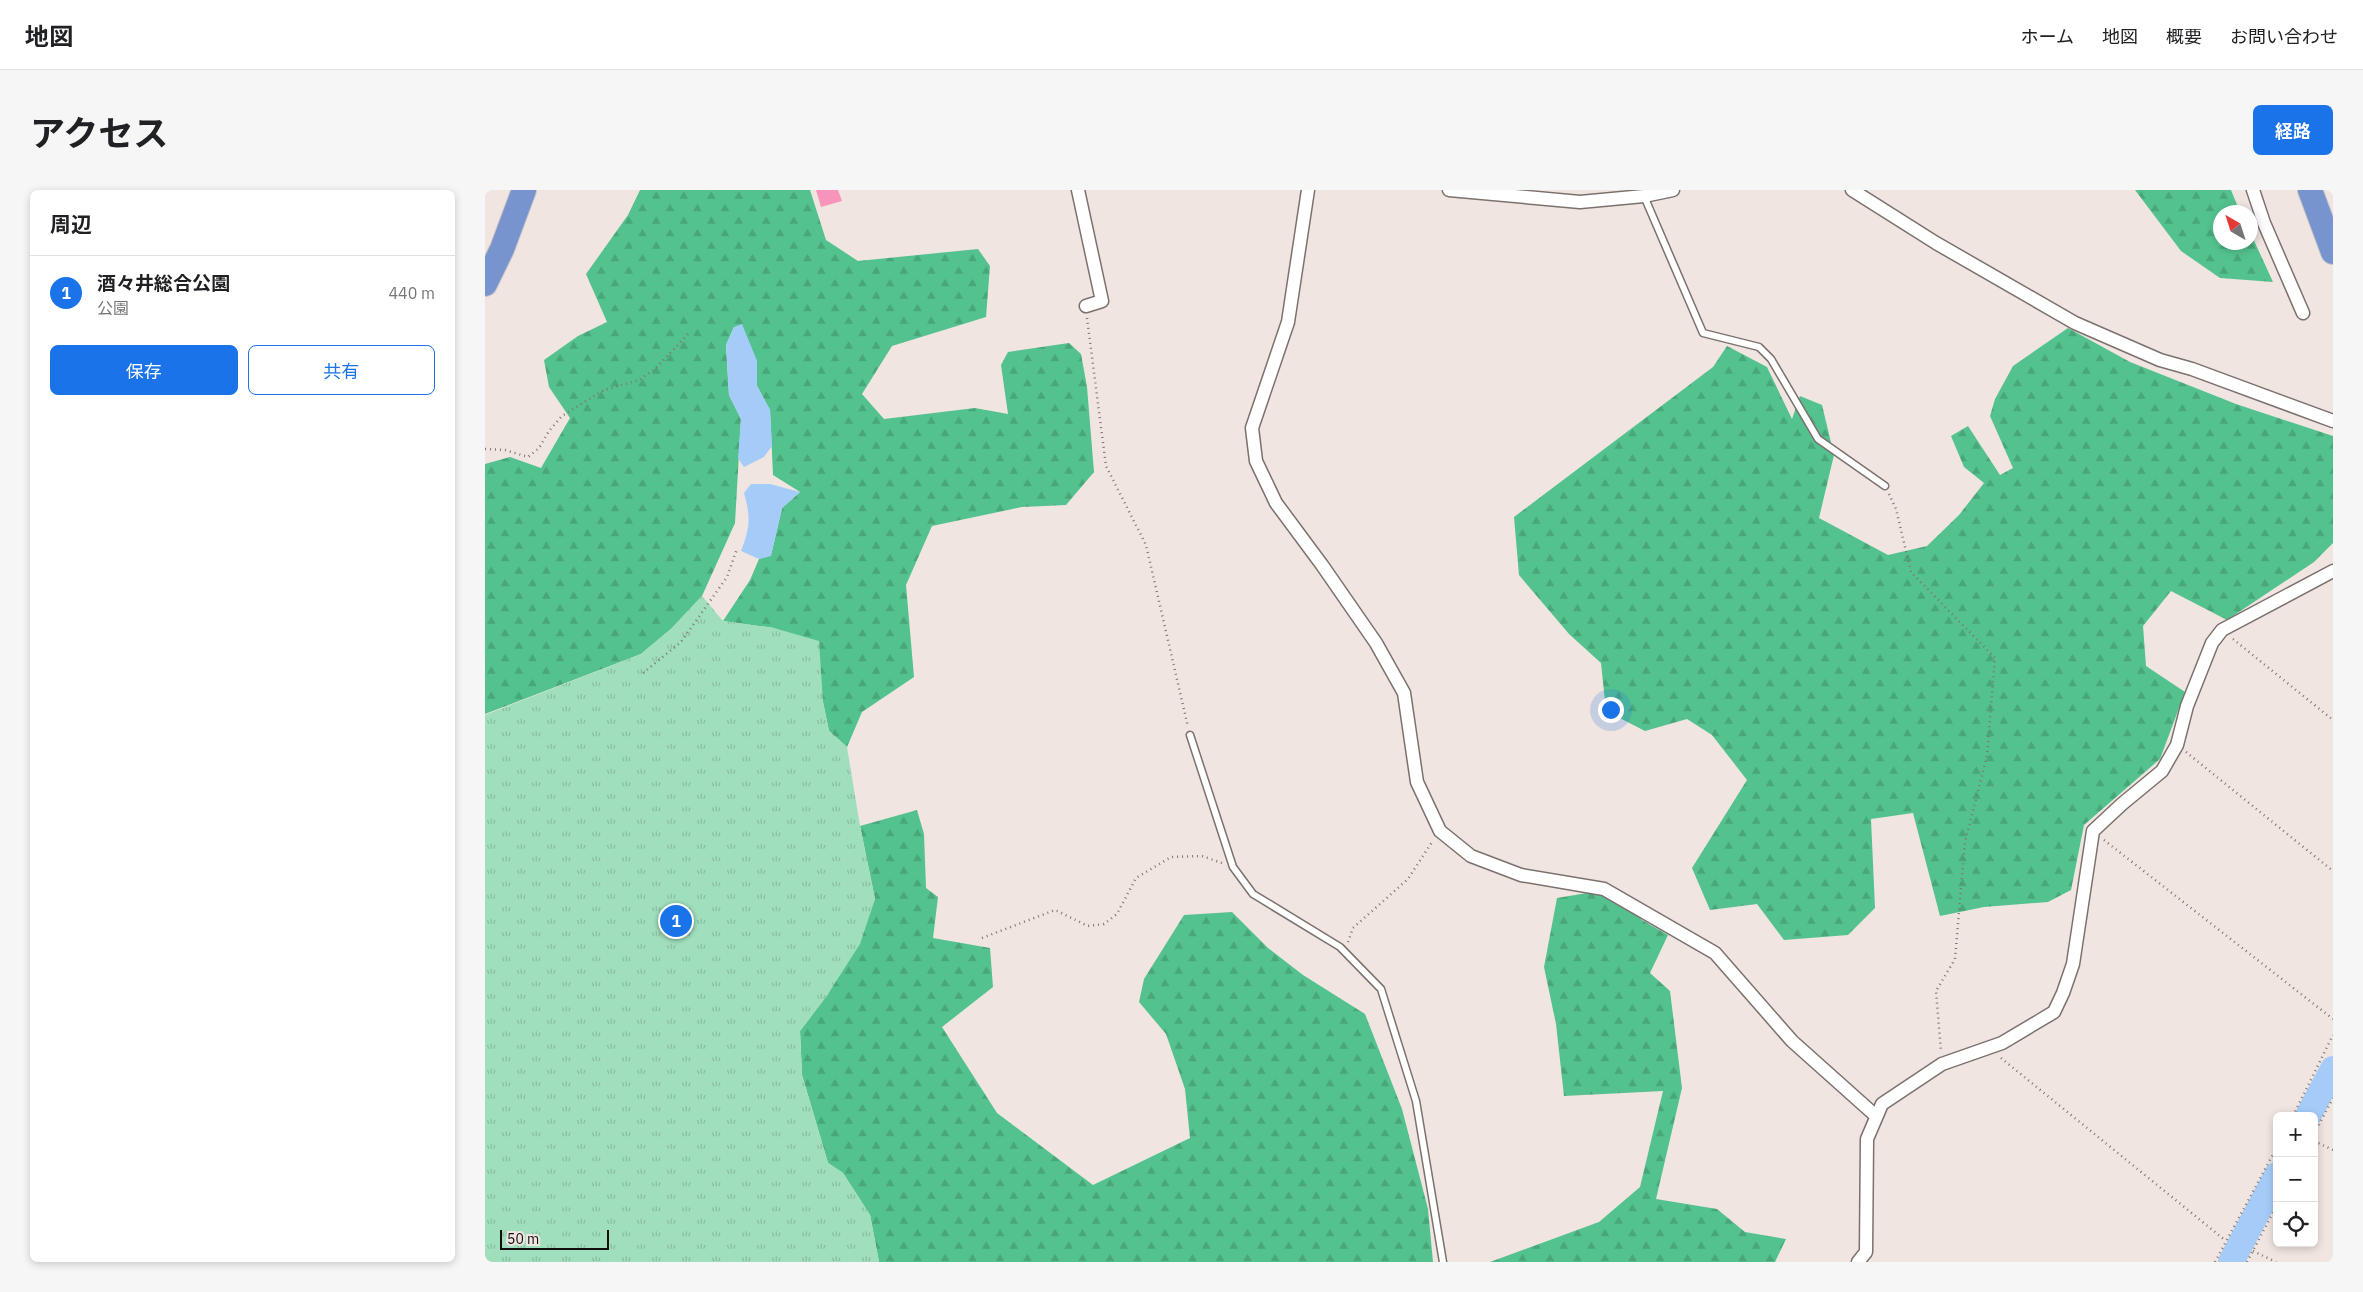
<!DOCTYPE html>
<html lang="ja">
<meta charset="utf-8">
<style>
body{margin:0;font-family:"IBM Plex Sans","Noto Sans JP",sans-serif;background:#f6f6f6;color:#202124}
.controls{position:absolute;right:15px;bottom:15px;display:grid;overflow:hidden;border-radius:8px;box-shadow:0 2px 8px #0003}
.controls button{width:45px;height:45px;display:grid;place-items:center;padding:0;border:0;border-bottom:1px solid #e0e0e0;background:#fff;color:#202124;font:25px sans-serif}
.compass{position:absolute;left:1728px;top:15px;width:45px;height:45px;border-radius:50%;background:#fff;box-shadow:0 2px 8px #0003;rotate:321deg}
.scale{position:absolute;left:15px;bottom:12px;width:109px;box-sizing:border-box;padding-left:5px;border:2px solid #120e0d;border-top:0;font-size:14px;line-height:18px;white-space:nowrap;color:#120e0d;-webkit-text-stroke:4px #f0e5e0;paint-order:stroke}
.you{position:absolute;left:1125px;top:519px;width:18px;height:18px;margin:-12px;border:4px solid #fff;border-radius:50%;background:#1a73e8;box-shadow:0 0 0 8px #1a73e833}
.badge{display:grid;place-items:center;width:32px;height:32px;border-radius:50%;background:#1a73e8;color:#fff;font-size:16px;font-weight:700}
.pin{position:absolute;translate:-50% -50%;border:2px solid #fff;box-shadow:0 1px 5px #0006}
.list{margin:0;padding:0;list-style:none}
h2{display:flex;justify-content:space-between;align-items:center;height:65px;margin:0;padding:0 20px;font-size:21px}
h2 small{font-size:16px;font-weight:400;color:#757577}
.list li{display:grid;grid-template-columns:32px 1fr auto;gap:15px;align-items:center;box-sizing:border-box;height:75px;padding:0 20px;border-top:1px solid #e0e0e0}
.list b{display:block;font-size:19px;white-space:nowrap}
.list p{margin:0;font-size:16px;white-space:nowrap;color:#757577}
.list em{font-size:16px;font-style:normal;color:#757577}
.actions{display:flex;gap:10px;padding:15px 20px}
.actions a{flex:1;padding:11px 0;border:1px solid #1a73e8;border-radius:8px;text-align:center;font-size:18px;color:#1a73e8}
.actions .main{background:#1a73e8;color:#fff}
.icon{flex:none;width:28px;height:28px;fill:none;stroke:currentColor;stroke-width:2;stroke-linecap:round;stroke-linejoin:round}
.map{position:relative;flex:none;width:1848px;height:1072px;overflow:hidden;border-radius:8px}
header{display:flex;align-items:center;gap:30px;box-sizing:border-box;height:70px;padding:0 25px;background:#fff;border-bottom:1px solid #e0e0e0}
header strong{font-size:24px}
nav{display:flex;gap:28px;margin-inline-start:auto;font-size:18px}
.intro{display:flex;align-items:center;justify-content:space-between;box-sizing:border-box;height:120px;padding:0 30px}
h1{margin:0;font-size:35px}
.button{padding:12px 22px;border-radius:8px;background:#1a73e8;color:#fff;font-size:18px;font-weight:700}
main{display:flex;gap:30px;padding:0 30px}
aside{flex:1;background:#fff;border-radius:8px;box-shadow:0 2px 8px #0003}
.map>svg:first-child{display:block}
</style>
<header>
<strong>地図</strong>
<nav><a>ホーム</a><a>地図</a><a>概要</a><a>お問い合わせ</a></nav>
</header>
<div class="intro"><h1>アクセス</h1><a class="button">経路</a></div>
<main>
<aside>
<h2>周辺<small></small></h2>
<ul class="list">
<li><span class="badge">1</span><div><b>酒々井総合公園</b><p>公園</p></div><em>440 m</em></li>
</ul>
<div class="actions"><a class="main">保存</a><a>共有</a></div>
</aside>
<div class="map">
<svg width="1848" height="1072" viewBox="0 0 1848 1072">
<defs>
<pattern id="forest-firs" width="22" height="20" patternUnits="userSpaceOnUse" patternTransform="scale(1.25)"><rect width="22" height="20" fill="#54c28e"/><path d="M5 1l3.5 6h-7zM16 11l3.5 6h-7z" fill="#48a679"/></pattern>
<pattern id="park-tufts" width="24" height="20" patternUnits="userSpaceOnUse" patternTransform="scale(1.25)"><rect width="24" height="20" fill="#a0dfbd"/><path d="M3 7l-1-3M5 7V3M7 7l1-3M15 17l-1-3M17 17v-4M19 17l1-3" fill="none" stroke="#89bea1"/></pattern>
</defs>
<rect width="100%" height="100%" fill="#f0e5e0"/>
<g fill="url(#forest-firs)">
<path d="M 155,0 L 325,0 L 341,50 L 373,71 L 493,59 L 505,76 L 501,127 L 407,156 L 377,204 L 399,229 L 490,218 L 523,224 L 516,175 L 523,162 L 584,153 L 596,164 L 602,197 L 609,282 L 581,315 L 537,317 L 447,336 L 421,395 L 429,487 L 377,522 L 362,557 L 344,541 L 338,512 L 289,438 L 238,431 L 265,390 L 274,369 L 286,365 L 297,318 L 315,302 L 288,285 L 285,220 L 272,196 L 272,171 L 249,137 L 241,155 L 244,205 L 256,229 L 250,333 L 217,406 L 187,438 L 156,464 L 0,524 L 0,274 L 25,267 L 56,278 L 85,228 L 64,197 L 59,170 L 93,146 L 122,132 L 101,84 L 143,25 Z"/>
<path d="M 1650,0 L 1746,0 L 1755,22 L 1736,22 L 1736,52 L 1766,52 L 1766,44 L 1788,92 L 1735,88 L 1696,61 Z"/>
<path d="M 1583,138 L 1645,172 L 1751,214 L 1848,246 L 1848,353 L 1829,372 L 1742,430 L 1686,401 L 1658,436 L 1661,476 L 1700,502 L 1675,569 L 1599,635 L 1586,700 L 1563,712 L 1499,717 L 1455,726 L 1428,623 L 1386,629 L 1390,718 L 1363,745 L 1299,750 L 1272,714 L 1225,720 L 1207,678 L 1262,590 L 1227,545 L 1202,529 L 1160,541 L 1121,521 L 1116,473 L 1084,444 L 1034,385 L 1029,327 L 1228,177 L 1242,156 L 1282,177 L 1307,229 L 1315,206 L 1337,215 L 1349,265 L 1334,328 L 1403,365 L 1442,356 L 1474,325 L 1499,293 L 1479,277 L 1466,246 L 1483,236 L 1515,285 L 1528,278 L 1505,226 L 1510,209 L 1528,176 Z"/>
<path d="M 432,620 L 439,644 L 441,698 L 453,707 L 448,748 L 505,758 L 508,797 L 457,837 L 512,923 L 608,995 L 705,948 L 700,899 L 681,844 L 654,812 L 659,789 L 699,725 L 747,722 L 783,758 L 818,785 L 880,824 L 917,919 L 943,1019 L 948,1072 L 394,1072 L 385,1025 L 358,983 L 343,973 L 317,885 L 315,841 L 343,804 L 390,709 L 375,636 Z"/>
<path d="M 1114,701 L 1146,717 L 1157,730 L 1183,745 L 1165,783 L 1185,801 L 1197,898 L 1171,1009 L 1232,1019 L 1260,1042 L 1301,1049 L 1290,1072 L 1005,1072 L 1114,1032 L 1155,997 L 1178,901 L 1079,906 L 1071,834 L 1059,777 L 1072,708 Z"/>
</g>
<path fill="url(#park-tufts)" d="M 217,406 L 238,431 L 289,438 L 334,451 L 338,512 L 344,541 L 362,557 L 375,636 L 390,709 L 375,754 L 343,804 L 315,841 L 317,885 L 343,973 L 358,983 L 385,1025 L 394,1072 L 0,1072 L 0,525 L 156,464 L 187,438 Z"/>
<g fill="#a5ccf9">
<path d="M 257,134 L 272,171 L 272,196 L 285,220 L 287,256 L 279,267 L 259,277 L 253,268 L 256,229 L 244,205 L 241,155 L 249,137 Z"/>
<path d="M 266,294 L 285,294 L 315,302 L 297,318 L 286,366 L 274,369 L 256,361 C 265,337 266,328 259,303 Z"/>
</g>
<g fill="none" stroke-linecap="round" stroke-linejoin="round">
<g stroke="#a5ccf9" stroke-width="26">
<path d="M 1823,926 L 1848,879"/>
<path d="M 1746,1072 L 1792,985"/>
</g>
</g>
<path fill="#f694bc" d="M 331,0 L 353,0 L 357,11 L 336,17 Z"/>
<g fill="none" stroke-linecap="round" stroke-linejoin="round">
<g stroke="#7b716d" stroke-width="9">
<g id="lane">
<path d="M 1159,6 L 1218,143 L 1274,157 L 1286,169 L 1333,249 L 1400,296"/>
<path d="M 705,545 L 748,677 L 768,704 L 855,757 L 896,799 L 931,911 L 958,1072"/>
</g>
</g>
<g stroke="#7b716d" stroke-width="15">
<g id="street">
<path d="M 593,0 L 617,111 L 601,116"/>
<path d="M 823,0 L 803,132 L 767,238 L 771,271 L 791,313 L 837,375 L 891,453 L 919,503 L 932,592 L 955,641 L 986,666 L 1036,685 L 1119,699 L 1230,763 L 1307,851 L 1391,926"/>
<path d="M 964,0 L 1095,12 L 1159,6 L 1188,0"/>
<path d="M 1367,0 L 1451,53 L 1590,133 L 1675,170 L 1707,179 L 1848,231"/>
<path d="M 1768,0 L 1779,33 L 1818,123"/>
<path d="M 1373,1072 L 1381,1062 L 1382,949 L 1397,914 L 1457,874 L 1517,853 L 1569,822 L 1578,803 L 1588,774 L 1608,641 L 1637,614 L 1677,581 L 1692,555 L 1702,516 L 1727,453 L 1737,440 L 1848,381"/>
</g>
</g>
<g stroke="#c6c5c5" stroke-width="26">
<g id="highway">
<path d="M 1825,0 L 1848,62"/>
<path d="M 0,94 L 17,59 L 39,0"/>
</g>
</g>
<g stroke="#7e7673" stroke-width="2.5" stroke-dasharray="1 4" stroke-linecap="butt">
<path d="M 602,128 L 621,276 L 661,355 L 703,537"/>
<path d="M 0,259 L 20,260 L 43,267 L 54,258 L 64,241 L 77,226 L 119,200 L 154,190 L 170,179 L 204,143"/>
<path d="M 1404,304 L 1411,319 L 1426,382 L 1510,468 L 1502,566 L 1480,652 L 1470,769 L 1451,801 L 1456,862"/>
<path d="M 1748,449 L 1848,530"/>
<path d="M 158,483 L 196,452 L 242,387 L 252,359"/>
<path d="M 1701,562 L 1848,681"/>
<path d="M 1619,650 L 1848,829"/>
<path d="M 497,748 L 570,720 L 603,736 L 619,734 L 632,724 L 651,688 L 686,667 L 717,666 L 737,673"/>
<path d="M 863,752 L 868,738 L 923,689 L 947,652"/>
<path d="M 1516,868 L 1741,1051"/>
<path d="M 1808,926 L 1848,845"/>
<path d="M 1829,944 L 1848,908"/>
<path d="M 1829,951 L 1848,960"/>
<path d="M 1768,1061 L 1791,1072"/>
<path d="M 1730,1072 L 1792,957"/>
<path d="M 1762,1072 L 1792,1015"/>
</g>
<use href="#lane" stroke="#fff" stroke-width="6"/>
<use href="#street" stroke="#fff" stroke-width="12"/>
<use href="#highway" stroke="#7894ce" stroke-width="24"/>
</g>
</svg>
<div class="controls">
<button>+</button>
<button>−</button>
<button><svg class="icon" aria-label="locate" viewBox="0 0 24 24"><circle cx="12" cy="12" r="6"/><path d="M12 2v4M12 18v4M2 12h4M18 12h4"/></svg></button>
</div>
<svg class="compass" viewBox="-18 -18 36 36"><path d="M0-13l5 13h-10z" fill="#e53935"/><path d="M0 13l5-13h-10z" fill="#757577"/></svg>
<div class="scale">50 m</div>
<div class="you"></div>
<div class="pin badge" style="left:191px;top:731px">1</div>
</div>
</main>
